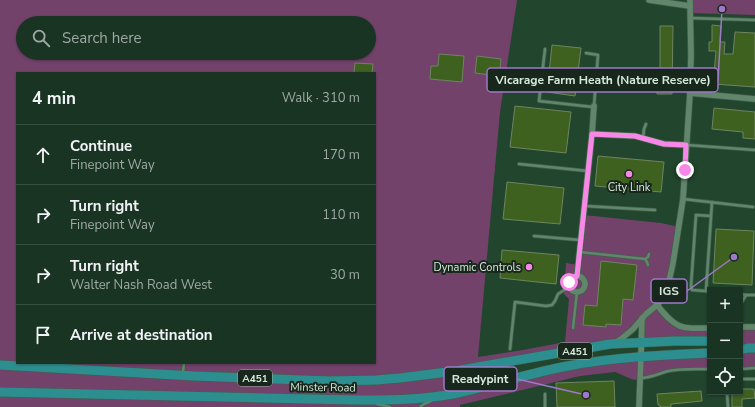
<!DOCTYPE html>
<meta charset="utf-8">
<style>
body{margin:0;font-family:"Nunito Sans",sans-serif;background:#223c2a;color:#f1f3f6}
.controls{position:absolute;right:12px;bottom:12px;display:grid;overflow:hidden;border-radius:0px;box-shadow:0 1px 3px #0004}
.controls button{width:36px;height:36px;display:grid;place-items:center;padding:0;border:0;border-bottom:1px solid #374f40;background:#193422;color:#f1f3f6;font:20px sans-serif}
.stop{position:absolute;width:12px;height:12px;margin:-9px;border:3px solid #f987e8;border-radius:50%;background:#fff}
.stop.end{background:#f987e8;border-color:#fff;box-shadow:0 1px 4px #0008}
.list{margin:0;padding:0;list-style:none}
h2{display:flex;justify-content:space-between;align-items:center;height:52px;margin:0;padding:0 16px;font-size:17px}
h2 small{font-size:13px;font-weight:400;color:#9faaa5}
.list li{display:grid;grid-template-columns:26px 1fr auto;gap:12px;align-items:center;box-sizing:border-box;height:60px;padding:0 16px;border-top:1px solid #374f40}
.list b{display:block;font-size:15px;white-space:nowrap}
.list p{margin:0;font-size:13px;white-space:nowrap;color:#9faaa5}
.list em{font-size:13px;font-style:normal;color:#9faaa5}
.icon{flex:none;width:22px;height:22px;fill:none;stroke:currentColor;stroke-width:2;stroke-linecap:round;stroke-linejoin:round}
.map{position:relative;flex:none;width:755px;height:407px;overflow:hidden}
.search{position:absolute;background:#193422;box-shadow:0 1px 3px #0004;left:16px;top:16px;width:360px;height:44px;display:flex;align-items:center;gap:10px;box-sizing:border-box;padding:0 14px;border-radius:22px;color:#9faaa5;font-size:15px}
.panel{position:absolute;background:#193422;box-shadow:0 1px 3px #0004;left:16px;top:72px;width:360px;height:292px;border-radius:0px}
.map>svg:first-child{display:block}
</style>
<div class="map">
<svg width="755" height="407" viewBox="0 0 755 407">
<rect width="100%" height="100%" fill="#21452d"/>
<g fill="#72426b" fill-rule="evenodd">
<path d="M 0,0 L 517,0 L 500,112 L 478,357 L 523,350 L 565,342 L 569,299 L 564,294 L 566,263 L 578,265 L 584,215 L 661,223 L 679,227 L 669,281 L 657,305 L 674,324 L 710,328 L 710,341 L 642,343 L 642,319 L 621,339 L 508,363 L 516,378 L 546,370 L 710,353 L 710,369 L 681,369 L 634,380 L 615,372 L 580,376 L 460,405 L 460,407 L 0,407 ZM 23,23 L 369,23 L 369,53 L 23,53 ZM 17,73 L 375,73 L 375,363 L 17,363 Z"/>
<path d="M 690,0 L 755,0 L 755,15 L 690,13 Z"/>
<path d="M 740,327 L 755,327 L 755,368 L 740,369 Z"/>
</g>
<g fill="#3e6120" stroke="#6f8460">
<path d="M 712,25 L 721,26 L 720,42 L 725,42 L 724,54 L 733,54 L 735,32 L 755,33 L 755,87 L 713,84 L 716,51 L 709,51 L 709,42 L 712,42 Z"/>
<path d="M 660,26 L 673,26 L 672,94 L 657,94 L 657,88 L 643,88 L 644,71 L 660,71 Z"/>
<path d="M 552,45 L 581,48 L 575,96 L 547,92 Z"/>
<path d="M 439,54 L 464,56 L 462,82 L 430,79 L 431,66 L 438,66 Z"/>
<path d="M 477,56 L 501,59 L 499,76 L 475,73 Z"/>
<path d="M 355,63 L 373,64 L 372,73 L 354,73 Z"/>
<path d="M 515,106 L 571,112 L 566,153 L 510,147 Z"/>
<path d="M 714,108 L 755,112 L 755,139 L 743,138 L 743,132 L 712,129 Z"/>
<path d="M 598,156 L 664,162 L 661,192 L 595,186 Z"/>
<path d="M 507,182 L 564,188 L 560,224 L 503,219 Z"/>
<path d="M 716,229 L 754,231 L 752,285 L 713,283 Z"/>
<path d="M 502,250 L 559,255 L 556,284 L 500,278 Z"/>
<path d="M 601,261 L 637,265 L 633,300 L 623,299 L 621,325 L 606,324 L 606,327 L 583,325 L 585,305 L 597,306 Z"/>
<path d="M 614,381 L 615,407 L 557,407 L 556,383 Z"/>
<path d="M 740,389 L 754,389 L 755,398 L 742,399 L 742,407 L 732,407 L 732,392 L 740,392 Z"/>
<path d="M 701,391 L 702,401 L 671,404 L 671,407 L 660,407 L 660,405 L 658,405 L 657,394 Z"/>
</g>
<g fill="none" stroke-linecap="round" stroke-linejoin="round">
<g stroke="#40604b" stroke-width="4">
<g id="service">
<path d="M 690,18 L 755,20"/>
<path d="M 545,49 L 539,101 L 593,107"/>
<path d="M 586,53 L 598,55 L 594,106"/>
<path d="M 643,138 L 644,129 L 646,124"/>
<path d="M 687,145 L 755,150"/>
<path d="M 519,164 L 588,171"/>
<path d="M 683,199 L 753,207"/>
<path d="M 585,206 L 655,210"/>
<path d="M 711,216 L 696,215 L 691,286 L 692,290 L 706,291 L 712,202"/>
<path d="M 534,236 L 580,240"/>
<path d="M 580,252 L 645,259"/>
<path d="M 648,265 L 647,262 L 645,259 L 648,257 L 649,254"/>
<path d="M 706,291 L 710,292"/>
<path d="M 740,294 L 746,295"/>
<path d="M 740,305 L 746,295 L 755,295"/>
<path d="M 573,328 L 577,292"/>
<path d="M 510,349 L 515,302 L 546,306 L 552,305 L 555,301 L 558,294 L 569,287"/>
<path d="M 740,369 L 755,368"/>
<path d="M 183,372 L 184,363"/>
<path d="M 640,378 C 650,378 658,374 668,371 C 681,368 696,369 710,369"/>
<path d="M 740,380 L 741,379 L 755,379"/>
<path d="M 727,392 L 728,407"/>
<path d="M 545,394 L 545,407"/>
<path d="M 377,404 L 390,407"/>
<path d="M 420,407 L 424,404 L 431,401"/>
</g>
</g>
<g stroke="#40604b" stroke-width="7">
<g id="minor">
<path d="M 649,0 L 690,6"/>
<path d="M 690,93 L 755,99"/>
<path d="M 592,134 L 635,136 L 664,144 L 686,145"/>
<circle cx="577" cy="284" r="8"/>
<path d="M 577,276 L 592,134 L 594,106"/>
<path d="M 657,305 C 676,329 680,329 710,328"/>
<path d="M 740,327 L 755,327"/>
<path d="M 616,342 L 621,339 L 633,329 L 646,314 L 657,305 L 663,298 L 669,281 L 673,263 L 683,199 L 690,93 L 691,55 L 690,0"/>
<path d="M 639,407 L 641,356 L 642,318"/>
</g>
</g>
<g stroke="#40604b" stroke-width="10">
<g id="primary">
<path d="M 740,350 L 748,348 L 755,348"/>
<path d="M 0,365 L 194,376 L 330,381 L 376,380 L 400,378 L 455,371 L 610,344 L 675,341 L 710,341"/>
<path d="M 0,392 L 356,400 C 388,400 421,400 453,394 C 491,386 529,373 568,366 C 615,357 662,355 710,353"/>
</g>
</g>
<use href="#service" stroke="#61866b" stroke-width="2.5"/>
<use href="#minor" stroke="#61866b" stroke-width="5.5"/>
<use href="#primary" stroke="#2d8e90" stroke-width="9"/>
</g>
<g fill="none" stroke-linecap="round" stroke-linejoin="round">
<path stroke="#f987e8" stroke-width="5" d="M 569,282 L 572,277 L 577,276 L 592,134 L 635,136 L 664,144 L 686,145 L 685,170"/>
</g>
<g fill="#f987e8" stroke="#18271c" stroke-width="1.5">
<circle cx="629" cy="174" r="4"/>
<circle cx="529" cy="267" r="4"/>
</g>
<g text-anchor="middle" stroke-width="4" stroke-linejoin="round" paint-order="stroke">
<g fill="#18271c" stroke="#9dafa1" stroke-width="1">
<rect x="558" y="343" width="34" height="16" rx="3"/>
<rect x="238" y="370" width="34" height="16" rx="3"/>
</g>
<g font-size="10" font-weight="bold" fill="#d6e9da">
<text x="575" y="355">A451</text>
<text x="255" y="382">A451</text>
</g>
<g font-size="11" fill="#d6e9da" stroke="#18271c">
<text x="629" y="191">City Link</text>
<text x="521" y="271" text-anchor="end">Dynamic Controls</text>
</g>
<g font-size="11" fill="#d6e9da" stroke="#18271c">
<text transform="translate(323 387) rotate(1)" y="4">Minster Road</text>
</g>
</g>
<path fill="none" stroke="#9f78ca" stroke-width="1.5" d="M722 9L718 80M734 257L687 291M586 395L517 379"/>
<g fill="#9f78ca" stroke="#18271c" stroke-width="1.5">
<circle cx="722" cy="9" r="4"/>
<circle cx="734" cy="257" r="4"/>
<circle cx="586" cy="395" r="4"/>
</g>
<g fill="#18271c" stroke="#9f78ca" stroke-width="1.5">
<rect x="487" y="68" width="231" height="24" rx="4"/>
<rect x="651" y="279" width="36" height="24" rx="4"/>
<rect x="444" y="367" width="73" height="24" rx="4"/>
</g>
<g font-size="12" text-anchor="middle" font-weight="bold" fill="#d6e9da">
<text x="603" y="84">Vicarage Farm Heath (Nature Reserve)</text>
<text x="669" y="295">IGS</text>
<text x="480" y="383">Readypint</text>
</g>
</svg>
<div class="controls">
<button>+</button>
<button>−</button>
<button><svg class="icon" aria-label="locate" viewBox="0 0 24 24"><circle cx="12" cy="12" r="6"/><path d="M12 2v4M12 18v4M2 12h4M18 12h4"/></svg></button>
</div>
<div class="stop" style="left:569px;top:282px"></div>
<div class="stop end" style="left:685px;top:170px"></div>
<div class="search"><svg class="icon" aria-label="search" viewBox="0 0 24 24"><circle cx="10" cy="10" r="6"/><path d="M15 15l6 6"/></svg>Search here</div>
<section class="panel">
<h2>4 min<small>Walk · 310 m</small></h2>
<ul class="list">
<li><svg class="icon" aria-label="ahead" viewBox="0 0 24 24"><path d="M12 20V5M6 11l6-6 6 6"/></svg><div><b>Continue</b><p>Finepoint Way</p></div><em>170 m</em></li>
<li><svg class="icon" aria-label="right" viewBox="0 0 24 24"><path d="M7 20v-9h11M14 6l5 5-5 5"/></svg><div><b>Turn right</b><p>Finepoint Way</p></div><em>110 m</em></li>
<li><svg class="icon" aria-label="right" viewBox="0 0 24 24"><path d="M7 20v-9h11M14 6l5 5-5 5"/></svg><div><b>Turn right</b><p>Walter Nash Road West</p></div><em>30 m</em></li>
<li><svg class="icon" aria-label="arrive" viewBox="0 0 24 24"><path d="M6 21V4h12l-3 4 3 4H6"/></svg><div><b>Arrive at destination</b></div></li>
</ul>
</section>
</div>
